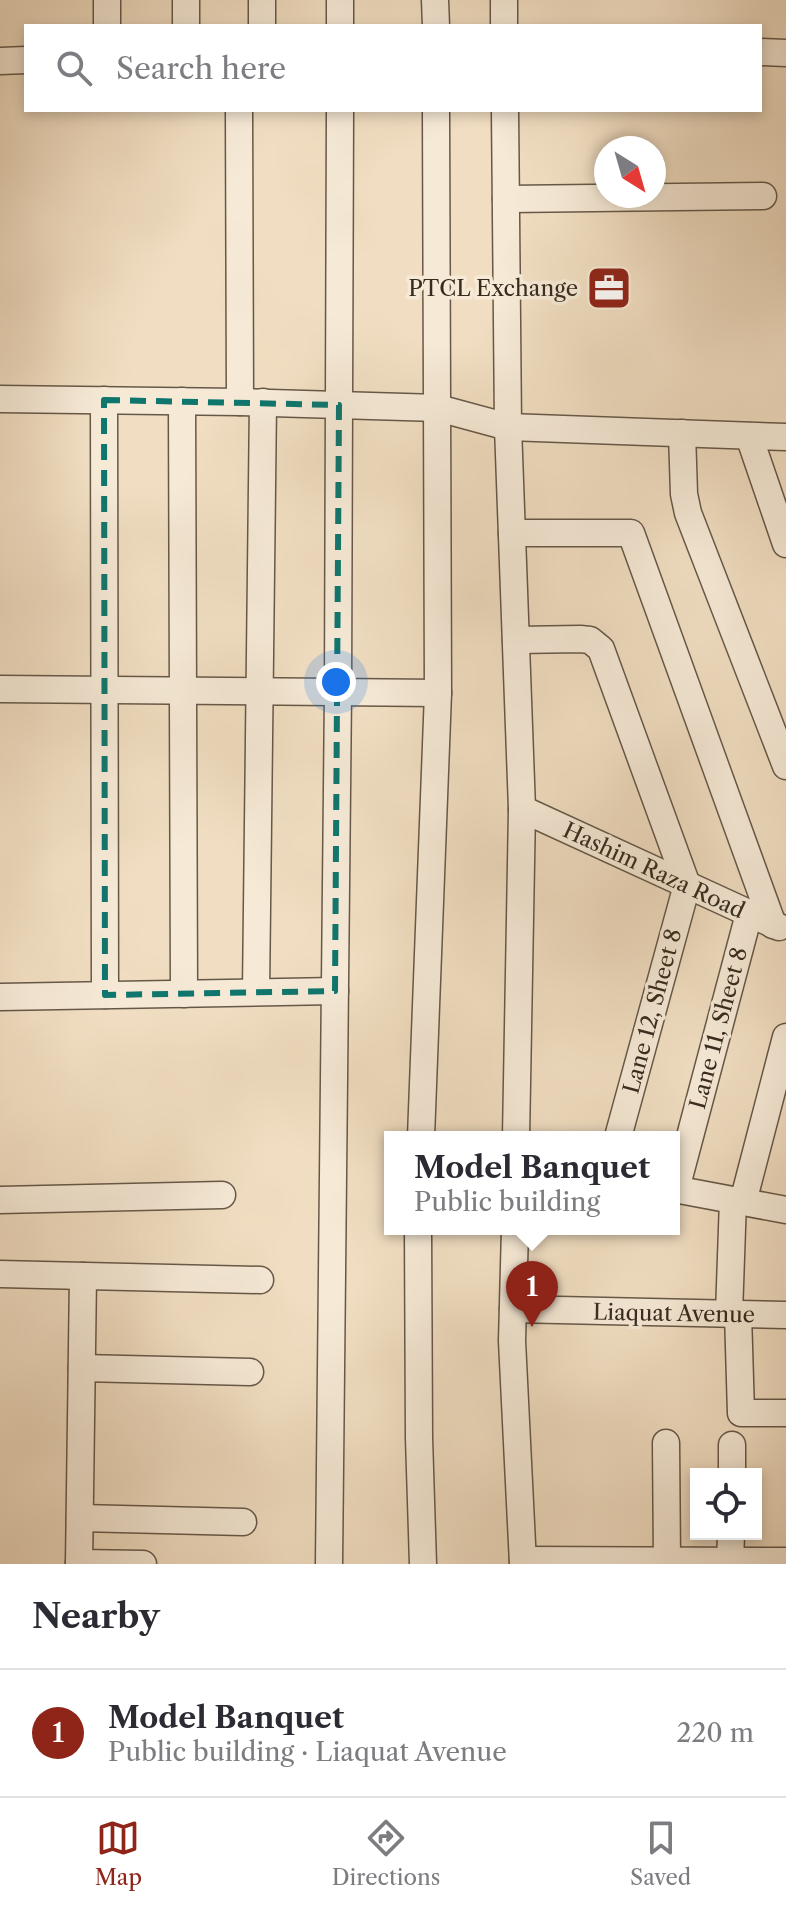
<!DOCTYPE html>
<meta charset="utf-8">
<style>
body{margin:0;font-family:"Libre Caslon Text",serif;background:#f2f2f3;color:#2b2b33}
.controls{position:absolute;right:24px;bottom:24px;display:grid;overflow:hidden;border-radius:0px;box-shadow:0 4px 12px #0003}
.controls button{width:72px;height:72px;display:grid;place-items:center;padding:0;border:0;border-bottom:2px solid #e1e1e2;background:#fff;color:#2b2b33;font:40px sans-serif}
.compass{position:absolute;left:594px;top:136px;width:72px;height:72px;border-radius:50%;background:#fff;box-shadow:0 4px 12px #0003;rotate:143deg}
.you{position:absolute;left:336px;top:682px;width:28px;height:28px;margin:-20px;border:6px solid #fff;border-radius:50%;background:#1a73e8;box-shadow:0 0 0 12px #1a73e833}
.badge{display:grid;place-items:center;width:52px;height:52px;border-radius:50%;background:#8f2418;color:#fff;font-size:26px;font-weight:700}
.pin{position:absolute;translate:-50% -66px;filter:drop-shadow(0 2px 4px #0008)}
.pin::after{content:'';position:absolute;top:42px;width:28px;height:24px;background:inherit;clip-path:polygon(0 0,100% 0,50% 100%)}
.popup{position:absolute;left:384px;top:1131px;width:296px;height:104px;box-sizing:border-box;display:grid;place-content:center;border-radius:0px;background:#fff;filter:drop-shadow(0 2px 6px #0005);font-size:26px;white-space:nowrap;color:#7c7c81}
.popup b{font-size:30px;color:#2b2b33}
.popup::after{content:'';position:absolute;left:50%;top:100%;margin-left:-16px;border:16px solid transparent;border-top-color:#fff}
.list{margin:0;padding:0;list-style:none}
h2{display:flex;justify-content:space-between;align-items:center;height:104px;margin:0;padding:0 32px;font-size:34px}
h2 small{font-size:26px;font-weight:400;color:#7c7c81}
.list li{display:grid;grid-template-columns:52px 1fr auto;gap:24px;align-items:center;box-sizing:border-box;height:128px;padding:0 32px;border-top:2px solid #e1e1e2}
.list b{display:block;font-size:30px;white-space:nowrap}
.list p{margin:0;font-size:26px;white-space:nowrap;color:#7c7c81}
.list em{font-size:26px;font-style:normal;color:#7c7c81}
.icon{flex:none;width:44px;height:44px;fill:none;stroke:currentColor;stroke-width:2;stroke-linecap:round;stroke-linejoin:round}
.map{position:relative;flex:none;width:786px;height:1564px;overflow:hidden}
.search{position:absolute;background:#fff;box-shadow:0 4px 12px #0003;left:24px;right:24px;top:24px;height:88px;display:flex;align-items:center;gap:20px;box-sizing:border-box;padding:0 28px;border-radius:0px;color:#7c7c81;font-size:30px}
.sheet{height:232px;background:#fff}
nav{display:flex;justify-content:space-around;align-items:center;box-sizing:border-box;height:112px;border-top:2px solid #e1e1e2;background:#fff;font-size:22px;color:#7c7c81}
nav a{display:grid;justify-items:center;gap:4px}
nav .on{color:#8f2418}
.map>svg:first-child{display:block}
</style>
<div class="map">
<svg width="786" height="1564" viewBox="0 0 786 1564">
<rect width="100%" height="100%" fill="#f1dec2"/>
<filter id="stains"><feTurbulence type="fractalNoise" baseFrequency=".0025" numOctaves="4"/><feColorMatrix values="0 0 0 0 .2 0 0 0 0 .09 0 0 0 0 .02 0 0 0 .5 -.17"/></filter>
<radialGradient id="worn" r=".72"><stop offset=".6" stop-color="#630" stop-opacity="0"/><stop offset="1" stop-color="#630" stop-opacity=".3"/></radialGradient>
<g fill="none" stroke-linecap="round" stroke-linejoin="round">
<g stroke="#665848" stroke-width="29">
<g id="minor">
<path d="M 107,0 L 107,26"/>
<path d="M 186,0 L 186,26"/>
<path d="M 262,0 L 262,26"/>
<path d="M 340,0 L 340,26"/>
<path d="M 435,0 L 436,26"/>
<path d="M 504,0 L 504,26"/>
<path d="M 760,52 L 786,53"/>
<path d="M 0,61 L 26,60"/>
<path d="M 239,110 L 240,402"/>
<path d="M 505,110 L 508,427 L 522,809 L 516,1137"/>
<path d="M 506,199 L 763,196"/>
<path d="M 0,399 L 240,402 L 438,408 L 508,427 L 786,437"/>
<path d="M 104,400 L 105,995"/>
<path d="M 182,401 L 184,994"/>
<path d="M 682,433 L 684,494 L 688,513 L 786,766"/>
<path d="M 749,436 L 786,544"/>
<path d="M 512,533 L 631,533 L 773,925"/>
<path d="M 516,640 L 580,639 L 590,640 L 601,649 L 687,885 L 618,1137"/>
<path d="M 0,689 L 438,693"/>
<path d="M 522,809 L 779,927"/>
<path d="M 256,992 L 263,402"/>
<path d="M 0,997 L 335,991"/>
<path d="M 421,1137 L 438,693 L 436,110"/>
<path d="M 674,1189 L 786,1210"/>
<path d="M 676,1189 L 749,914"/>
<path d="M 0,1200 L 222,1195"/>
<path d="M 743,1202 L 786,1037"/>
<path d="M 418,1229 L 419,1438 L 423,1564"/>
<path d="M 515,1229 L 512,1341 L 523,1564"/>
<path d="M 0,1274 L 260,1280"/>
<path d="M 513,1309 L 786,1315"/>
<path d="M 729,1314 L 733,1200"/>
<path d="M 738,1314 L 741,1413 L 786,1413"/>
<path d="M 82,1368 L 250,1372"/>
<path d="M 666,1443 L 667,1560"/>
<path d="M 732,1474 L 732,1445"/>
<path d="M 80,1518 L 243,1522"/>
<path d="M 523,1560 L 786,1561"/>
<path d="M 79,1563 L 143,1564"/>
<path d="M 79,1564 L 83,1276"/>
<path d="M 329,1564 L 338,692 L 340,110"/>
<path d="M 730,1564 L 731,1534"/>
</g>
</g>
<use href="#minor" stroke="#f6ead7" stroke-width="26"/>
</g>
<path fill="none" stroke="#0f766e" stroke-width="6" stroke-dasharray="16 10" stroke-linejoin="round" d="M 104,400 L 339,405 L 335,991 L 105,995 Z"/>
<defs>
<g id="office-square" transform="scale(2.3)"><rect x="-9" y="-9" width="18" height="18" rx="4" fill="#8f2418" stroke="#f6ead7"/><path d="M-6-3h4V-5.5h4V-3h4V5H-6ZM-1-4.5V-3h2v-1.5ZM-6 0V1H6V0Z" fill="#fff"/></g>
</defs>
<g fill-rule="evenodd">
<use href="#office-square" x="609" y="288"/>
</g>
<g text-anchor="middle" stroke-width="7" stroke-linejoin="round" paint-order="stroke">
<g font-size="22" fill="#372b1f" stroke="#f6ead7" text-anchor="end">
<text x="578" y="296">PTCL Exchange</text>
</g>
<g font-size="22" fill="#372b1f" stroke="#f6ead7">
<text transform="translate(654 870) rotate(25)" y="8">Hashim Raza Road</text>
<text transform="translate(652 1011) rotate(-75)" y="8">Lane 12, Sheet 8</text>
<text transform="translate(718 1028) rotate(-75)" y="8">Lane 11, Sheet 8</text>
<text transform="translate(674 1313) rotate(1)" y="8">Liaquat Avenue</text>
</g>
</g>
<rect width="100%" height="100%" filter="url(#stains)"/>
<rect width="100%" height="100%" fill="url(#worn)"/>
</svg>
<div class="controls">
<button><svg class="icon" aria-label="locate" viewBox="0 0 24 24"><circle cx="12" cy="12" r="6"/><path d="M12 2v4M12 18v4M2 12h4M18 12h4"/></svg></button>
</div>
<svg class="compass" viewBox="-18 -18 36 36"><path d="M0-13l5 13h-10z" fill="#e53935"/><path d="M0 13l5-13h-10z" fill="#7c7c81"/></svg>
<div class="you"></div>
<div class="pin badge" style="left:532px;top:1327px">1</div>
<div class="popup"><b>Model Banquet</b>Public building</div>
<div class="search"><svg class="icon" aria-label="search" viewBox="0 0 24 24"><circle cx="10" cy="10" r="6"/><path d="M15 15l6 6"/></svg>Search here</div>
</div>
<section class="sheet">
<h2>Nearby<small></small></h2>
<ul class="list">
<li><span class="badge">1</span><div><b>Model Banquet</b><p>Public building · Liaquat Avenue</p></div><em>220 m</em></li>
</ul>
</section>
<nav>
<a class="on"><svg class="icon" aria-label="map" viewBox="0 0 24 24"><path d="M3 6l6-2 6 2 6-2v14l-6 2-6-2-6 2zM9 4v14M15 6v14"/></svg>Map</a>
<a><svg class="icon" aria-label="directions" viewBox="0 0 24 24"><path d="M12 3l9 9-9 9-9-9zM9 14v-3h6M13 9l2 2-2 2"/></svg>Directions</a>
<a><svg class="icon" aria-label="saved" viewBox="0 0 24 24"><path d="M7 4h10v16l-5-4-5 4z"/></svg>Saved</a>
</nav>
